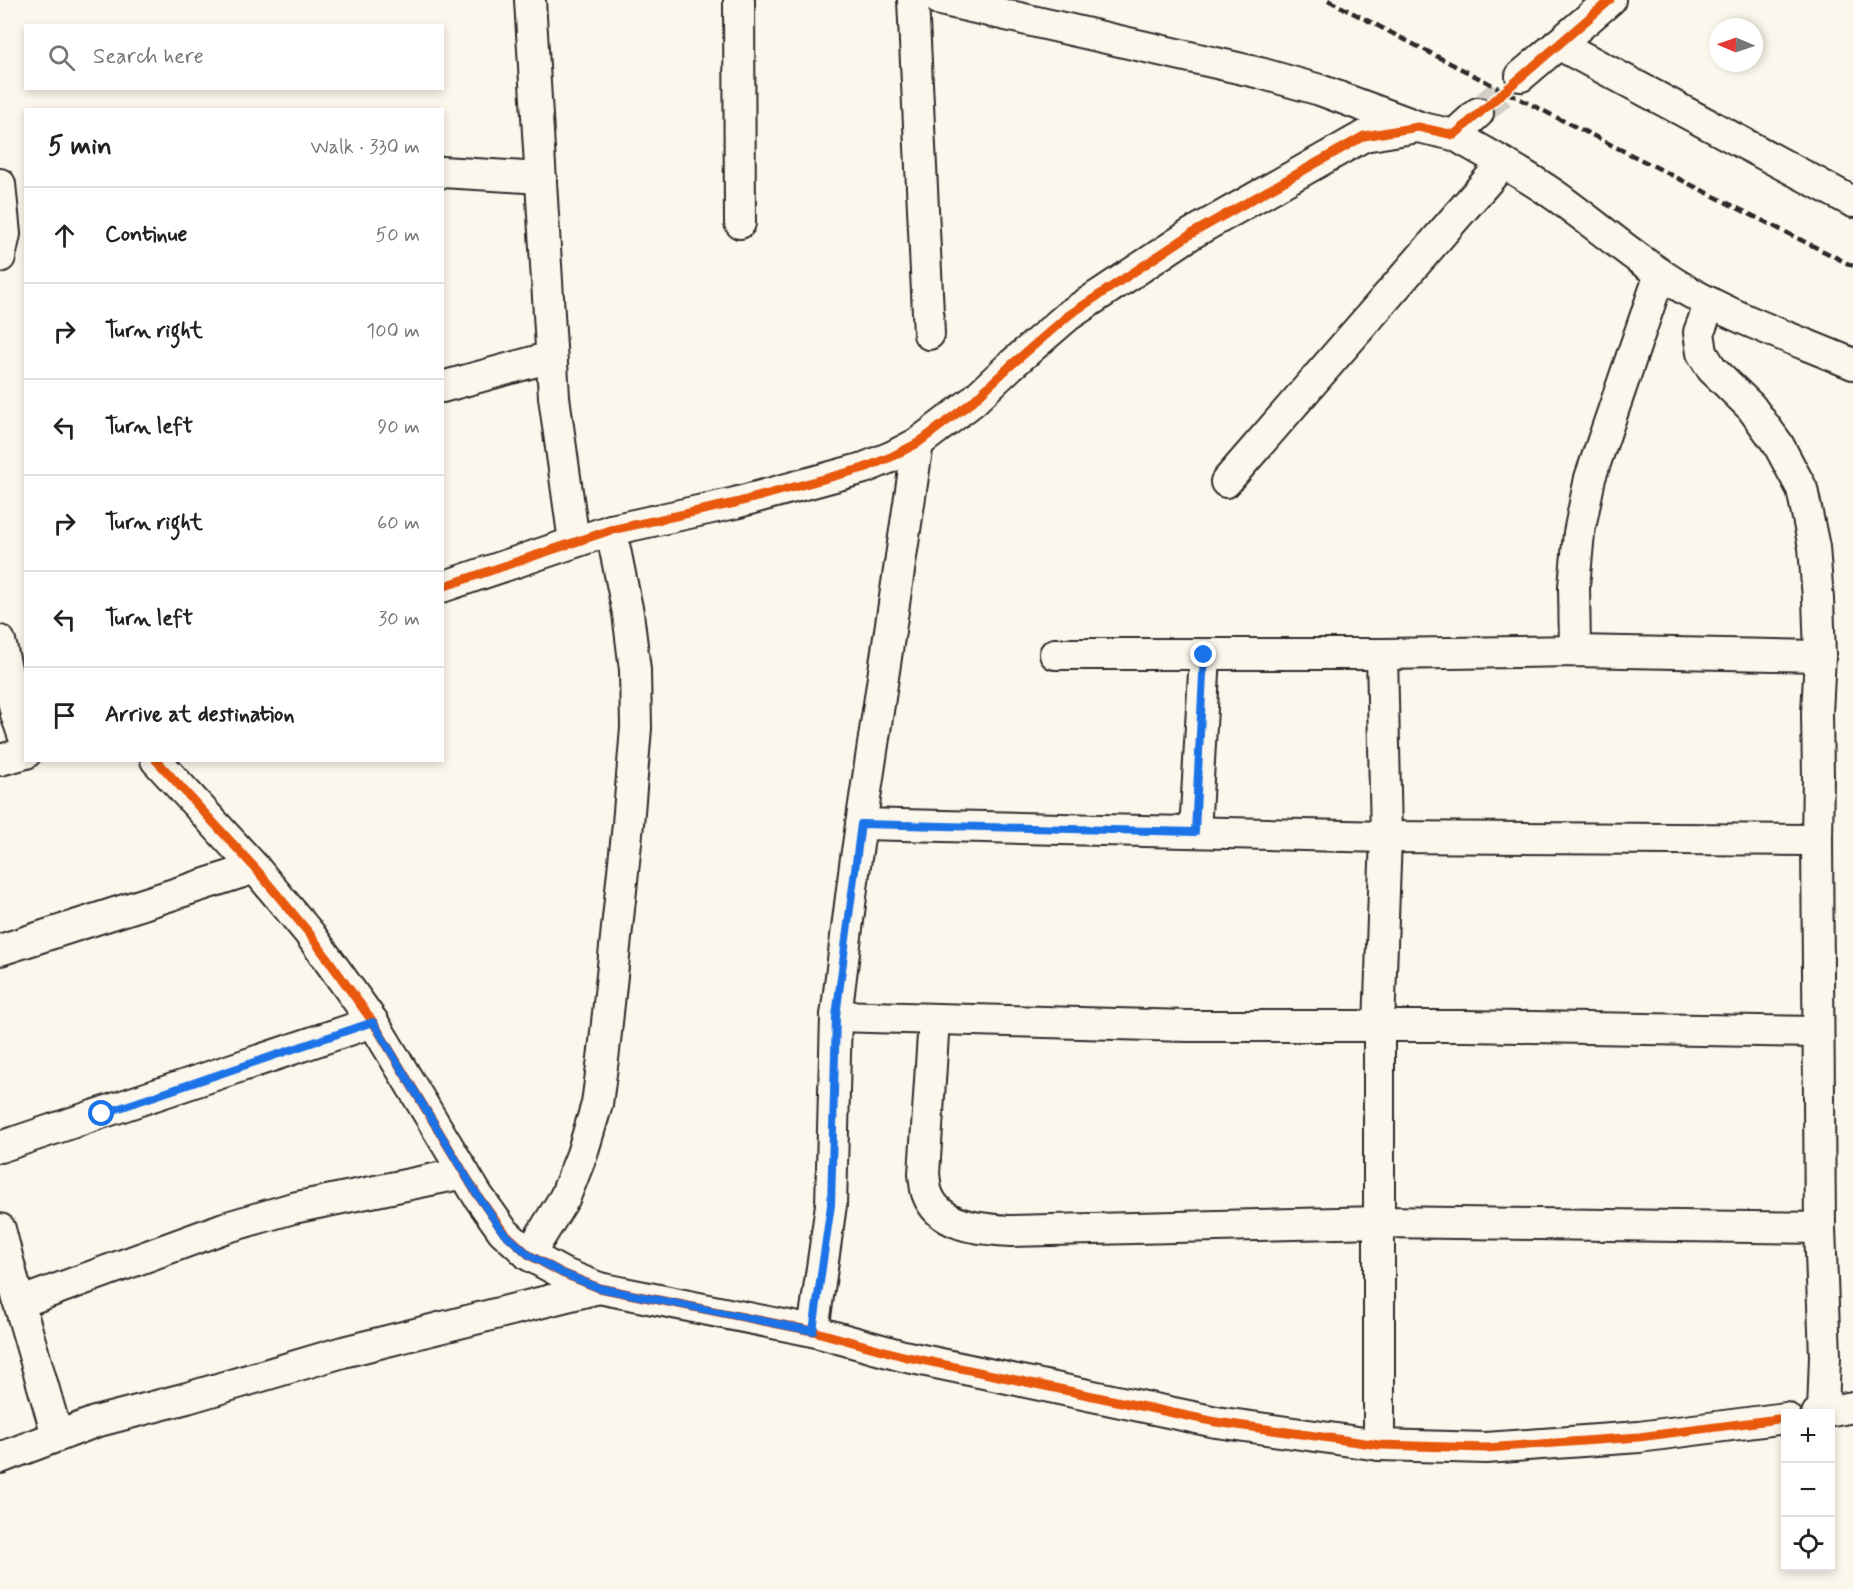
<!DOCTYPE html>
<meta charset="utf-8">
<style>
body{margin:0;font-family:Mynerve,sans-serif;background:#f2f2f2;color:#222}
.controls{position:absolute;right:18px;bottom:18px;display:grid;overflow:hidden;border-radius:0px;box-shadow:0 3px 9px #0003}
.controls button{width:54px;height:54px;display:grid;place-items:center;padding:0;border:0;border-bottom:2px solid #e0e0e0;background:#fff;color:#222;font:30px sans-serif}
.compass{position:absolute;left:1709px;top:18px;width:54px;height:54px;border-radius:50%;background:#fff;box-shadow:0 3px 9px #0003;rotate:272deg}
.stop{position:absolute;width:18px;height:18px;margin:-14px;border:4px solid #1a73e8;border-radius:50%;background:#fff}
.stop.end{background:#1a73e8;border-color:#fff;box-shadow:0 2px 6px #0008}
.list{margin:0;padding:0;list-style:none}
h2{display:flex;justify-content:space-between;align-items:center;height:78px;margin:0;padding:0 24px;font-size:26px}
h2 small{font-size:20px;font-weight:400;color:#767676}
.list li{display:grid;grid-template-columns:39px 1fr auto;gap:18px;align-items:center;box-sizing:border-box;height:96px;padding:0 24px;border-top:2px solid #e0e0e0}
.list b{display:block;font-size:22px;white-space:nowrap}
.list em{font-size:20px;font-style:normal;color:#767676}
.icon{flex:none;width:33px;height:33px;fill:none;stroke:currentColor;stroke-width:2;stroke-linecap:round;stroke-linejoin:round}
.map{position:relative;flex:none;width:1853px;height:1589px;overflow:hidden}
.search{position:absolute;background:#fff;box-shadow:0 3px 9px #0003;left:24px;top:24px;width:420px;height:66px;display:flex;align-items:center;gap:15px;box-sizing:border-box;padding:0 21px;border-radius:0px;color:#767676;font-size:22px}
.panel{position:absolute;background:#fff;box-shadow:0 3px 9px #0003;left:24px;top:108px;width:420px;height:654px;border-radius:0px}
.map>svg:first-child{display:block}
</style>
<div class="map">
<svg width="1853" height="1589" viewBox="0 0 1853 1589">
<rect width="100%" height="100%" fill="#fbf7ec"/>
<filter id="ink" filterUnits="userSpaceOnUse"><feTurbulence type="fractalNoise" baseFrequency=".0167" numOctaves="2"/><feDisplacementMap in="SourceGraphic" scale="12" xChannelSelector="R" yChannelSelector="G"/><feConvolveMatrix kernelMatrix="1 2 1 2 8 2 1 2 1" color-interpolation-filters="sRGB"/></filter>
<g filter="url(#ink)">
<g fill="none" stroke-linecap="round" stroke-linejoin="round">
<path stroke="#d1cec5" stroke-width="30" stroke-dasharray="30 15" stroke-linecap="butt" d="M 1478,113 L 1521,76"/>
<g stroke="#2b2b2b" stroke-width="34">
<g id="minor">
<path d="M 530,0 L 554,397 L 574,542"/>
<path d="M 739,0 L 740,223"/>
<path d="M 913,0 L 929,334"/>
<path d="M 940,0 L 1260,73 L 1320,90 L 1417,126"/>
<path d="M 1558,44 L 1853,202"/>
<path d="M 1521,76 L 1610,0"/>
<path d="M 1454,135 C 1488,154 1523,173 1556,196 C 1599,227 1640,263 1686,290 C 1736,319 1799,341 1853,364"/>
<path d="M 442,172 L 541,178"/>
<path d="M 0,184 L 5,234 L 0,257"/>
<path d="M 1710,303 L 1699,332 L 1702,353 L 1712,369 L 1751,407 L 1778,444 L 1802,489 L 1814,547 L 1818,599 L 1820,656 L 1817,713 L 1818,776 L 1817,840 L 1820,1228 L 1825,1356 L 1823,1412"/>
<path d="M 442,387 L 551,357"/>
<path d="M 1226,482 L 1503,163"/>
<path d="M 442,587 L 611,530 L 735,503 L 864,468 L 891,457 L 918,443 L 972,402 L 1010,366 L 1069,315 L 1191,234 L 1364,136 L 1418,127 L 1454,135 L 1478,113"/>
<path d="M 0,641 L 16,714 L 26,743"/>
<path d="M 1575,651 L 1574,586 L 1579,533 L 1590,478 L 1660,274"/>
<path d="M 1055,654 L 1382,654 L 1575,651 L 1820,656"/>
<path d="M 0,760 L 26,753"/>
<path d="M 156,760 L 255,868 L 309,933 L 373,1022 L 478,1196 L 503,1231 L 529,1255 L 562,1273 L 599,1288 L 813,1331 L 903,1356 L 1216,1422 L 1379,1445 L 1486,1448 L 1639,1437 L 1786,1418"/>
<path d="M 861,824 L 1386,837 L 1817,840"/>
<path d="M 1195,832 L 1205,655"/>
<path d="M 0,950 L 255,868"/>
<path d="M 836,1016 L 1187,1026 L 1466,1026 L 1818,1032"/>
<path d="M 934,1019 L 924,1174 C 925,1180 925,1187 927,1193 C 939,1227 980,1229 1010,1231 L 1380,1222 L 1820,1228"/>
<path d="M 0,1147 L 373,1022"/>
<path d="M 0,1229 L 19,1303 L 57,1435"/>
<path d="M 529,1255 L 565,1197 L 582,1154 L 597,1104 L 604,1051 L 628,824 L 636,728 L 635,670 L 628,613 L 611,530"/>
<path d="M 19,1303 L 224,1228 L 293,1208 L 464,1173"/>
<path d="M 813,1331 L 831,1205 L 836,1016 L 855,865 L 918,443"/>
<path d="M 1817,1414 L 1853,1407"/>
<path d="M 1379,1445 L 1379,1026 L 1386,837 L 1382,654"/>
<path d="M 0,1458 L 95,1422 L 187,1398 L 343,1352 L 599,1288"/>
</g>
</g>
<use href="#minor" stroke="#fbf7ec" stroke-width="30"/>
<path stroke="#2b2b2b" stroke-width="4.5" stroke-dasharray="9 4.5" stroke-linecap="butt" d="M 1328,0 L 1504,91 L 1853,266"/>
<g stroke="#fbf7ec" stroke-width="13">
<g id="cycleway">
<path d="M 442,587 L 611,530 L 735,503 L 864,468 L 891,457 L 918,443 L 972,402 L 1010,366 L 1069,315 L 1191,234 L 1364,136 L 1418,127 L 1454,135 L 1610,0"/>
<path d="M 156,760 L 255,868 L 309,933 L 373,1022 L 478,1196 L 503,1231 L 529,1255 L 562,1273 L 599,1288 L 813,1331 L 903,1356 L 1216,1422 L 1379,1445 L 1486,1448 L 1639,1437 L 1786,1418"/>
</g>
</g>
<use href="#cycleway" stroke="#e8590c" stroke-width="9"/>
</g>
</g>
<g fill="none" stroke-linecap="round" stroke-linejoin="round" filter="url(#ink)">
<path stroke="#1a73e8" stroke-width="8" d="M 102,1114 L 373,1022 L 478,1196 L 502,1231 L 529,1255 L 562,1273 L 599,1288 L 813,1331 L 831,1205 L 836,1016 L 861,824 L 1195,832 L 1204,655"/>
</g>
</svg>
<div class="controls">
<button>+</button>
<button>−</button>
<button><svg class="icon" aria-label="locate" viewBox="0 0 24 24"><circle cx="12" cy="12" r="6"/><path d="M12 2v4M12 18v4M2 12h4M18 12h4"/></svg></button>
</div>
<svg class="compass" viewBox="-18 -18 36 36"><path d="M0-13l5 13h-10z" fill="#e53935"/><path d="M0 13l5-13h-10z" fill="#767676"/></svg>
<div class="stop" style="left:102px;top:1114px"></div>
<div class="stop end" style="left:1204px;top:655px"></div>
<div class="search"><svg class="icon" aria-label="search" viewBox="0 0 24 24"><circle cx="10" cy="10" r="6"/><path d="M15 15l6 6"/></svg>Search here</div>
<section class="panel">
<h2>5 min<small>Walk · 330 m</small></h2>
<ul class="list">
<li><svg class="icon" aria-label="ahead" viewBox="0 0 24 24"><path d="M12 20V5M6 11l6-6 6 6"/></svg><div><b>Continue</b></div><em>50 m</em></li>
<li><svg class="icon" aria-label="right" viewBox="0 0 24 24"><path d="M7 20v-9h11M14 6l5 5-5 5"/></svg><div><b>Turn right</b></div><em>100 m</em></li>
<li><svg class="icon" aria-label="left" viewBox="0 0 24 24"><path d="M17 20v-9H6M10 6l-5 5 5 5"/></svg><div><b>Turn left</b></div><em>90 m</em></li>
<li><svg class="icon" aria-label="right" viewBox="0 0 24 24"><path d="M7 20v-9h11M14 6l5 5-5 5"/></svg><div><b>Turn right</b></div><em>60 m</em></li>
<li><svg class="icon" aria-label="left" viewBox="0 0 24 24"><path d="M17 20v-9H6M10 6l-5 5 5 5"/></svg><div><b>Turn left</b></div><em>30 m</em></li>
<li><svg class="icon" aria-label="arrive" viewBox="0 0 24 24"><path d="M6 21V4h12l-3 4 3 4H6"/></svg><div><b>Arrive at destination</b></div></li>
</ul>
</section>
</div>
